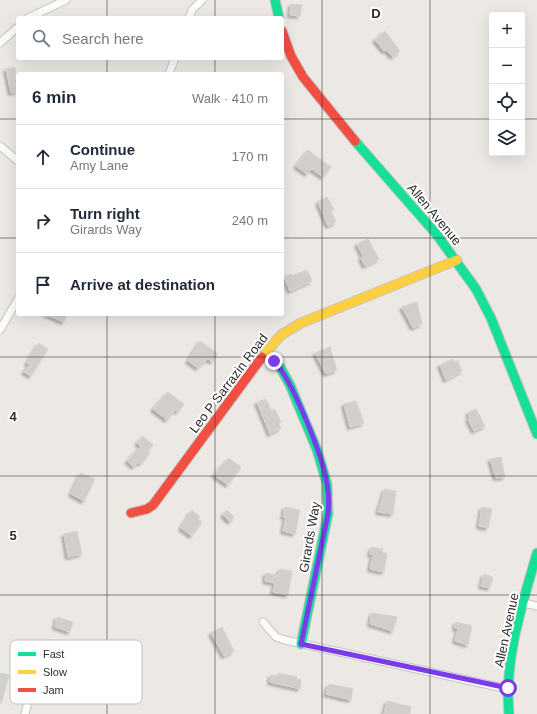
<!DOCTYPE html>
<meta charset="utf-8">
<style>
body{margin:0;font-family:Arial,sans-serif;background:#f6f6f7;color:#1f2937}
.controls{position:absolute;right:12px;top:12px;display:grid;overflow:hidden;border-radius:4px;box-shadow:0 4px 16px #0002}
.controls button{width:36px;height:36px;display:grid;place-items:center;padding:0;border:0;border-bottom:1px solid #e0e1e3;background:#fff;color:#1f2937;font:20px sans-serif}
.stop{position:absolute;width:12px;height:12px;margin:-9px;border:3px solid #7c3aed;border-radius:50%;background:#fff}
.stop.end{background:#7c3aed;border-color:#fff;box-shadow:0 1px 4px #0008}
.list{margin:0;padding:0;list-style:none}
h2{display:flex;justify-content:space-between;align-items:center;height:52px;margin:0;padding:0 16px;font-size:17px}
h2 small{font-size:13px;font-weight:400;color:#747a83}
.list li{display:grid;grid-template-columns:26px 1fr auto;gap:12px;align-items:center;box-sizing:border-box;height:64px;padding:0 16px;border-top:1px solid #e0e1e3}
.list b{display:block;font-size:15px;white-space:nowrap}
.list p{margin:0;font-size:13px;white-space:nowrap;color:#747a83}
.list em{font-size:13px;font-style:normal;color:#747a83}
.icon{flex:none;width:22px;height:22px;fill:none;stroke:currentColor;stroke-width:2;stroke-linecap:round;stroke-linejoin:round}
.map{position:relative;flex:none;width:537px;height:714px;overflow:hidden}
.search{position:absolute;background:#fff;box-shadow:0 4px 16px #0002;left:16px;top:16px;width:268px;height:44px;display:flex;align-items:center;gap:10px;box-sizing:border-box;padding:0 14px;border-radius:4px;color:#747a83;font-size:15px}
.panel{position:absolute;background:#fff;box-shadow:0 4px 16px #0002;left:16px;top:72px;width:268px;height:244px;border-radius:4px}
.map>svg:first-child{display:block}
</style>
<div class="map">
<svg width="537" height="714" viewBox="0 0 537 714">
<defs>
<filter id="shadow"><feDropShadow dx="-2.5" dy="2.5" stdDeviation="1" flood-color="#0004"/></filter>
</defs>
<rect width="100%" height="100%" fill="#ece8e4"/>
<g fill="#d1cecb" stroke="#d7d4d0" filter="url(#shadow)">
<path d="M 291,4 L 302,5 L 300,16 L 290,15 Z"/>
<path d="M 385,31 L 400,51 L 393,57 L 386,50 L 384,51 L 375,40 Z"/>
<path d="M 15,67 L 18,91 L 11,93 L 6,69 Z"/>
<path d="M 308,150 L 331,167 L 323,177 L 312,169 L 307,174 L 296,166 Z"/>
<path d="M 327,197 L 334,210 L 331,211 L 336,222 L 328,226 L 318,202 Z"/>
<path d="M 368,239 L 379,259 L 365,266 L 361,258 L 363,256 L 357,244 Z"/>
<path d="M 307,270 L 312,281 L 290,291 L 284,277 L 291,274 L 292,276 Z"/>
<path d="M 417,302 L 422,324 L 413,328 L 402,307 Z"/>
<path d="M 45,314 L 67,314 L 64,322 Z"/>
<path d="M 200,341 L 218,354 L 212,362 L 208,359 L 198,368 L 188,361 Z"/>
<path d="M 39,343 L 48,349 L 31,376 L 24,372 L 29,365 L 27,363 Z"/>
<path d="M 330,347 L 337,370 L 326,374 L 315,353 Z"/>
<path d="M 453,359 L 454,362 L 458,361 L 462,371 L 446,380 L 440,365 Z"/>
<path d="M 168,392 L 184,404 L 178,412 L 175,410 L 167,420 L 153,409 Z"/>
<path d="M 266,399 L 271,410 L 275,409 L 281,422 L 279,424 L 281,428 L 270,434 L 257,402 Z"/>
<path d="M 356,401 L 364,423 L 350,427 L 344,404 Z"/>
<path d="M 476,409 L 485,426 L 474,431 L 468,419 L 470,418 L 468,413 Z"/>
<path d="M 143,436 L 153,445 L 148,451 L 150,453 L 140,464 L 138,462 L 134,467 L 127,461 L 141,446 L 137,443 Z"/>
<path d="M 501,457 L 505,477 L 496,478 L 490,459 Z"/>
<path d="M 229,458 L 241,467 L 228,485 L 214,475 Z"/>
<path d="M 81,473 L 95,479 L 84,501 L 71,494 Z"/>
<path d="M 385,489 L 396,491 L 393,514 L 378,512 Z"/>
<path d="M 285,507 L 300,510 L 295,534 L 283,531 L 286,517 L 283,517 Z"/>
<path d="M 482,507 L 492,509 L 488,528 L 479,526 Z"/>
<path d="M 192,510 L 200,517 L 198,519 L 202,522 L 192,536 L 181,528 Z"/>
<path d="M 227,510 L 234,517 L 230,522 L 223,515 Z"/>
<path d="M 77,531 L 82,554 L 68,557 L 64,534 Z"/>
<path d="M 372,547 L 383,549 L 382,553 L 387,553 L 384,572 L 370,569 L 373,555 L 370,554 Z"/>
<path d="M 280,569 L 292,571 L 288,595 L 273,592 L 275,583 L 265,581 L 266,573 L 278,575 Z"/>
<path d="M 484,574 L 493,577 L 490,588 L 481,586 Z"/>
<path d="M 372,613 L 397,617 L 393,631 L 370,624 Z"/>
<path d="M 57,617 L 73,622 L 70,632 L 55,627 Z"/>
<path d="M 456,622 L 472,626 L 468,645 L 455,641 L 458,629 L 455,628 Z"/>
<path d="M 222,627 L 234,651 L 224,656 L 211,633 Z"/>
<path d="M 0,673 L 9,675 L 2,701 L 0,701 Z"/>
<path d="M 278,673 L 297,677 L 296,679 L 301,680 L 300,689 L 270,682 L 271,675 L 278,676 Z"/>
<path d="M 329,684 L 353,689 L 351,700 L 326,694 Z"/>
<path d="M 387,701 L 411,707 L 410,714 L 384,714 Z"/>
</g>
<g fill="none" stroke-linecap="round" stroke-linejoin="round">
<g stroke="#c5c4c5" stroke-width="9">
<g id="street">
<path d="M 28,18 L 66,0"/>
<path d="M 189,18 L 192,10 L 202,0"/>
<path d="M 0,43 L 18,27"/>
<path d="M 169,74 L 175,58"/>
<path d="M 0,146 L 18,161"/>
<path d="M 0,330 L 18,299"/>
<path d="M 524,603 L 537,606"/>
<path d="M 263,622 L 276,637 L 285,640 L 508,689"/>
<path d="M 25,714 L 36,672 L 41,667 L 49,664"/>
</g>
</g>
<g stroke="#c5c4c5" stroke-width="11">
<g id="fast">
<path d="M 275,0 L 279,18"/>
<path d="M 355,141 L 437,235 L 476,289 L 491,318 L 537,434"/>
<path d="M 264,354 L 280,367 L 290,385 L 317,450 L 327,484 L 328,514 L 301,644"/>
<path d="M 509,714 C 504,659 522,605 537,553"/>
</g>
</g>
<g stroke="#c5c4c5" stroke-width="11">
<path id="slow" d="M 262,357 L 281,335 L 301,323 L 457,260"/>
</g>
<g stroke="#c5c4c5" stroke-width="11">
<g id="jam">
<path d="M 282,31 L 291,56 L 303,77 L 355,141"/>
<path d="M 131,513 L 147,509 L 153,505 L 262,357"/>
</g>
</g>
<use href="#street" stroke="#fcfcfb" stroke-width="7"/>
<use href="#fast" stroke="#16e098" stroke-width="9"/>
<use href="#slow" stroke="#ffcf43" stroke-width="9"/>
<use href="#jam" stroke="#f24e42" stroke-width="9"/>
</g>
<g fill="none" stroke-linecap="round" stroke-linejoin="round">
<path stroke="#7c3aed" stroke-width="5" d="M 274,361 C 292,379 323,457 327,484 C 329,494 329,504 328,514 L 301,644 L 508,688"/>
</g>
<path fill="none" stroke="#2e2e2e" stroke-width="1" stroke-opacity="0.55" d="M 107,0 L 107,18M 215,0 L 215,18M 322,0 L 322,714M 430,0 L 430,714M 107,58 L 107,74M 215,58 L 215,74M 0,119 L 18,119M 282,119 L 492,119M 522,119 L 537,119M 0,238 L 18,238M 282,238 L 537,238M 107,314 L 107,714M 215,314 L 215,714M 0,357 L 537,357M 0,476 L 537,476M 0,595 L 537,595"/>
<g text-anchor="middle" stroke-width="4" stroke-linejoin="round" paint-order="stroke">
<g font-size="13" fill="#2e2e2e" stroke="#fff">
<text transform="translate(435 214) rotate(50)" y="5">Allen Avenue</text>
<text transform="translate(228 383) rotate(-53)" y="5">Leo P Sarrazin Road</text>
<text transform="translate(309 537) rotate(-80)" y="5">Girards Way</text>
<text transform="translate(506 630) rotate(-78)" y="5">Allen Avenue</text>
</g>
</g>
<rect x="10" y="640" width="132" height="64" rx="6" fill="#fff" stroke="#c0c0c0" stroke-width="1"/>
<rect x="18" y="652" width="18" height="4" fill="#16e098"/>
<rect x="18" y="670" width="18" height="4" fill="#ffcf43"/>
<rect x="18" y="688" width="18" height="4" fill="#f24e42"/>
<g font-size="11" fill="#2e2e2e">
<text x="43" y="658">Fast</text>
<text x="43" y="676">Slow</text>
<text x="43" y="694">Jam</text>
</g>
<g font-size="13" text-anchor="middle" font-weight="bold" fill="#2e2e2e" stroke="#fff" stroke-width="4" stroke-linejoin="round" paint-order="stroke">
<text x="376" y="18">D</text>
<text x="13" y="421">4</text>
<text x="13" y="540">5</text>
</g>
</svg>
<div class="controls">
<button>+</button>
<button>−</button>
<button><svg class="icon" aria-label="locate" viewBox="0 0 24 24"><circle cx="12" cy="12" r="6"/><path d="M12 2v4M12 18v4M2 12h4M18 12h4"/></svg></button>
<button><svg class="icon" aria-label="layers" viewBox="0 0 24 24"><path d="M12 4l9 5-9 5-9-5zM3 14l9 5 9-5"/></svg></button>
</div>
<div class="stop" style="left:508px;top:688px"></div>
<div class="stop end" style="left:274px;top:361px"></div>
<div class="search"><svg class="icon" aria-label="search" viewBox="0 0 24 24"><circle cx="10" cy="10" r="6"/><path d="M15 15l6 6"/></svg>Search here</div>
<section class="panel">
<h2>6 min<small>Walk · 410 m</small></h2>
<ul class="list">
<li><svg class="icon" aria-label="ahead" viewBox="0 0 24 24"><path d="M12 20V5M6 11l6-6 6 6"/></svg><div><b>Continue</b><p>Amy Lane</p></div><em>170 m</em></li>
<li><svg class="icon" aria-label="right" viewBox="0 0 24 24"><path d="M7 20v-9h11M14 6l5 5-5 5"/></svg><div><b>Turn right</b><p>Girards Way</p></div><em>240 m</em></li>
<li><svg class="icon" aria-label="arrive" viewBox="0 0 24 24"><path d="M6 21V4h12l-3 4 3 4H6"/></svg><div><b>Arrive at destination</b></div></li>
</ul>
</section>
</div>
